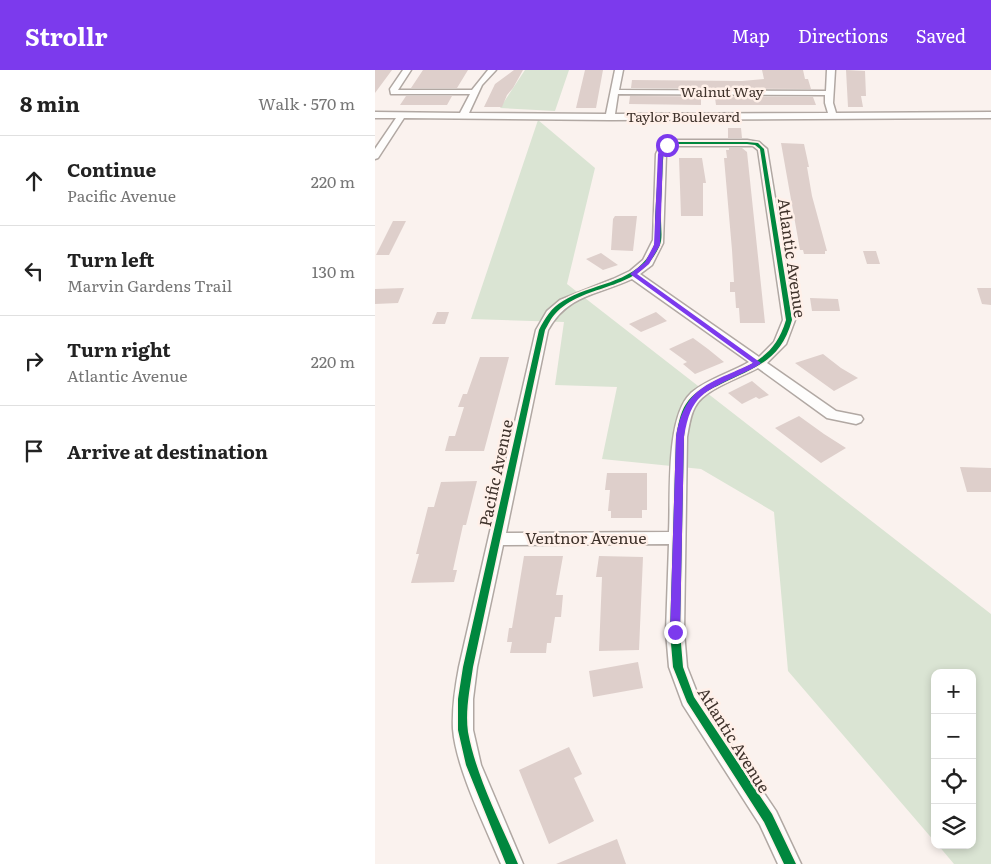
<!DOCTYPE html>
<html lang="en">
<head>
<meta charset="utf-8">
<style>
	:root { --surface:#fff; --page:#f6f6f6; --text:#222; --muted:#767676; --line:#e0e0e0; --accent:#7c3aed }
	body { margin:0; font-family:Literata,serif; background:var(--page); color:var(--text) }
	.controls { position:absolute; right:15px; bottom:15px; display:grid; overflow:hidden; border-radius:10px; box-shadow:0 2px 8px #0003 }
	.controls button { width:45px; height:45px; display:grid; place-items:center; padding:0; border:0; border-bottom:1px solid var(--line); background:var(--surface); color:var(--text); font:25px sans-serif }
	.stop { position:absolute; width:15px; height:15px; margin:-11px; border:4px solid #7c3aed; border-radius:50%; background:#fff }
	.stop.end { background:#7c3aed; border-color:#fff; box-shadow:0 1px 5px #0008 }
	.list { margin:0; padding:0; list-style:none }
	h2 { display:flex; justify-content:space-between; align-items:center; height:65px; margin:0; padding:0 20px; font-size:21px }
	h2 small { font-size:16px; font-weight:400; color:var(--muted) }
	.list li { display:grid; grid-template-columns:32px 1fr auto; gap:15px; align-items:center; box-sizing:border-box; height:90px; padding:0 20px; border-top:1px solid var(--line) }
	.list b { display:block; font-size:19px; white-space:nowrap }
	.list p { margin:0; font-size:16px; white-space:nowrap; color:var(--muted) }
	.list em { font-size:16px; font-style:normal; color:var(--muted) }
	.icon { flex:none; width:28px; height:28px; fill:none; stroke:currentColor; stroke-width:2; stroke-linecap:round; stroke-linejoin:round }
	.map { position:relative; flex:none; width:616px; height:794px; overflow:hidden }
	header { display:flex; align-items:center; gap:30px; box-sizing:border-box; height:70px; padding:0 25px; background:var(--accent); color:#fff }
	header strong { font-size:24px }
	nav { display:flex; gap:28px; margin-inline-start:auto; font-size:18px }
	main { display:flex }
	aside { flex:1; background:var(--surface) }
	.map>svg:first-child { display:block }
	.green { fill:#dae4d3 }
	.building { fill:#decfcb }
	.lines { fill:none; stroke-linecap:round; stroke-linejoin:round }
	.minor-casing { stroke:#b1a8a3; stroke-width:3 }
	.minor { fill:#fefdfc; fill-rule:evenodd }
	.cycleway-casing { stroke:#fff0e9; stroke-width:3 }
	.cycleway { fill:#00873e; fill-rule:evenodd }
	.route { fill:#7c3aed }
	.labels { text-anchor:middle; stroke-width:5; stroke-linejoin:round; paint-order:stroke }
	.far-street-label { font-size:14px; fill:#3f322b; stroke:#fff0e9 }
	.street-label { font-size:16px; fill:#3f322b; stroke:#fff0e9 }
</style>
</head>
<body>
<header>
<strong>Strollr</strong>
<nav><a>Map</a><a>Directions</a><a>Saved</a></nav>
</header>
<main>
<aside>
<h2>8 min<small>Walk · 570 m</small></h2>
<ul class="list">
<li><svg class="icon" aria-label="ahead" viewBox="0 0 24 24"><path d="M12 20V5M6 11l6-6 6 6"/></svg><div><b>Continue</b><p>Pacific Avenue</p></div><em>220 m</em></li>
<li><svg class="icon" aria-label="left" viewBox="0 0 24 24"><path d="M17 20v-9H6M10 6l-5 5 5 5"/></svg><div><b>Turn left</b><p>Marvin Gardens Trail</p></div><em>130 m</em></li>
<li><svg class="icon" aria-label="right" viewBox="0 0 24 24"><path d="M7 20v-9h11M14 6l5 5-5 5"/></svg><div><b>Turn right</b><p>Atlantic Avenue</p></div><em>220 m</em></li>
<li><svg class="icon" aria-label="arrive" viewBox="0 0 24 24"><path d="M6 21V4h12l-3 4 3 4H6"/></svg><div><b>Arrive at destination</b></div></li>
</ul>
</aside>
<div class="map">
<svg width="616" height="794" viewBox="0 0 616 794">
	<rect width="100%" height="100%" fill="#faf2ee"/>
	<path class="green" d="M150,0h44l-14,41 -55,-3z
		M163,50l57,48 -28,116 424,330v250h-37l-16,-19h34v-172h-37v169l-147,-171 -14,-159 -73,-43 -99,-10 15,-72 -62,-2 9,-63 -93,-3z"/>
	<path class="building" d="M0,0h17l-17,23z
		M48,0h45l-11,18h-46z
		M139,0h9l-10,18 -6,7 -5,12h-18l11,-23z
		M210,0h18l-7,38h-20z
		M387,0h41l2,9h3l3,10 -180,-1 1,-8 110,1 22,-2z
		M471,0l19,1 1,25h-5l2,11h-15z
		M31,26h46l-5,9h-47z
		M255,26l183,1 3,8h-100l-1,-7 -14,1v6l-72,-1z
		M353,58h13l1,10h-14z
		M406,73l23,1 5,23h-2l5,29 15,55h-2v3h-21l-1,-4h-3z
		M354,78h13l5,4 18,171h-25l-1,-15h-3l-1,-16h-5v-10h4l-2,-32 -8,-92h3l-1,-8h3z
		M304,88h23l4,25h-3v33h-22z
		M240,146h22l-4,35 -22,-1 2,-31z
		M18,151h13l-17,34h-13z
		M488,181h13l4,13h-13z
		M226,183l17,12 -15,5 -17,-11z
		M29,218l-6,15 -23,1v-15z
		M602,218h14v17l-9,-1z
		M435,228l28,1 2,12h-28z
		M62,242h12l-4,12h-13z
		M281,242l11,9 -26,11 -12,-8z
		M318,268l15,11 16,13 -29,12 -12,-10 4,-2 -18,-13z
		M448,284l18,14 17,10 -24,13 -39,-28z
		M105,287h29l-25,94h-39l4,-15h6l9,-29h-6l5,-13h4z
		M377,311l17,14 -10,4 -3,-2 -14,7 -14,-11z
		M424,346l25,18 22,14 -25,15 -46,-35z
		M585,397l31,1v24h-24z
		M232,403h40v37h-5v8h-31v-7h-3l2,-21h-5z
		M102,411l-11,44h-3l-10,45h4l-3,12 -43,1 8,-29h-3l12,-47h6l7,-25z
		M149,486h39l-7,39h7l-2,22h-6l-4,26h-4l-1,10h-36l2,-11h-5l2,-14h3z
		M224,486l44,1 -4,93 -40,1 3,-74h-6z
		M263,592l5,26 -50,9 -4,-26z
		M194,677l13,27 -8,4 20,43 -45,23 -30,-74z
		M242,769l9,25h-70z"/>
	<g class="lines">
		<defs>
			<path id="minor" d="M28,0h8l-13,20h74l16,-20h8l-14,15 -13,28 137,1 9,-44h8l-4,20 207,1 1,-21h8l-2,33 3,10 155,-1v6l-381,2 -206,-2 -26,40 -3,1v-10l21,-31h-21v-6l85,1 10,-19h-79l-1,-5zM243,24l207,1v8l3,10 -213,1z
				M302,70h70l12,2 8,7 28,171 -9,24 -19,19 69,48 25,5 2,3 -2,3 -5,2 -29,-6 -69,-50c-18,10 -54,21 -63,39 -5,9 -6,20 -8,30l-3,195 3,35 11,28 78,116 25,53h-23l-18,-39 -77,-120 -14,-38 -3,-35 3,-88 -166,1 -26,122 -4,32v31l8,35 42,99h-22c-16,-38 -45,-96 -48,-135 -1,-21 2,-41 6,-62l77,-337 11,-19 13,-11 53,-21 17,-8 13,-11 10,-20 3,-86 4,-9zM302,76h76l5,4 25,170 -9,22 -15,15 -119,-83 12,-9 11,-22 3,-89 1,-5zM257,209l117,83c-19,11 -42,17 -58,31 -26,24 -20,104 -22,139l-163,1 42,-203c20,-36 50,-35 84,-51z"/>
		</defs>
		<use href="#minor" class="minor-casing"/>
		<use href="#minor" class="minor"/>
		<defs>
			<path id="cycleway" d="M302,72h70l11,1 6,6 28,171c-11,41 -37,47 -71,64 -10,5 -22,10 -28,20 -7,9 -8,22 -9,33l-4,195 3,35 11,30 78,117 24,50h-12l-20,-42 -77,-120 -14,-35 -3,-35 6,-195c2,-11 4,-24 10,-33 6,-10 17,-16 27,-22 34,-17 61,-21 73,-62l-26,-171 -5,-4 -8,-1h-70l-12,4c-3,11 -2,23 -3,34 0,13 -2,26 -1,39 0,9 2,18 -2,26 -22,47 -73,34 -104,67 -4,4 -7,11 -10,16l-72,337c-3,21 -8,44 -5,65 8,44 32,90 50,132h-12l-40,-99 -8,-35v-31l5,-32 76,-337c6,-12 12,-22 24,-29 30,-19 77,-17 91,-56 4,-8 1,-18 1,-26 1,-22 3,-43 4,-65l2,-8z"/>
		</defs>
		<use href="#cycleway" class="cycleway-casing"/>
		<use href="#cycleway" class="cycleway"/>
	</g>
	<path class="route" d="M290,74l4,1 -6,9 -3,91 -11,19 -12,10 124,89c-6,5 -14,8 -20,11 -37,18 -50,20 -57,63l-4,195 -5,4 -5,-4 6,-195c9,-52 34,-53 77,-74l-123,-89 15,-12 9,-17 4,-91 3,-7z"/>
	<g class="labels">
		<g class="far-street-label">
			<text x="347" y="27">Walnut Way</text>
			<text x="308" y="52">Taylor Boulevard</text>
		</g>
		<g class="street-label">
			<text transform="translate(417 188) rotate(82)" y="6">Atlantic Avenue</text>
			<text transform="translate(121 403) rotate(-78)" y="6">Pacific Avenue</text>
			<text x="211" y="474">Ventnor Avenue</text>
			<text transform="translate(359 670) rotate(58)" y="6">Atlantic Avenue</text>
		</g>
	</g>
</svg>
<div class="controls">
<button>+</button>
<button>−</button>
<button><svg class="icon" aria-label="locate" viewBox="0 0 24 24"><circle cx="12" cy="12" r="6"/><path d="M12 2v4M12 18v4M2 12h4M18 12h4"/></svg></button>
<button><svg class="icon" aria-label="layers" viewBox="0 0 24 24"><path d="M12 4l9 5-9 5-9-5zM3 14l9 5 9-5"/></svg></button>
</div>
<div class="stop" style="left:292px;top:75px"></div>
<div class="stop end" style="left:300px;top:562px"></div>
</div>
</main>
</body>
</html>
